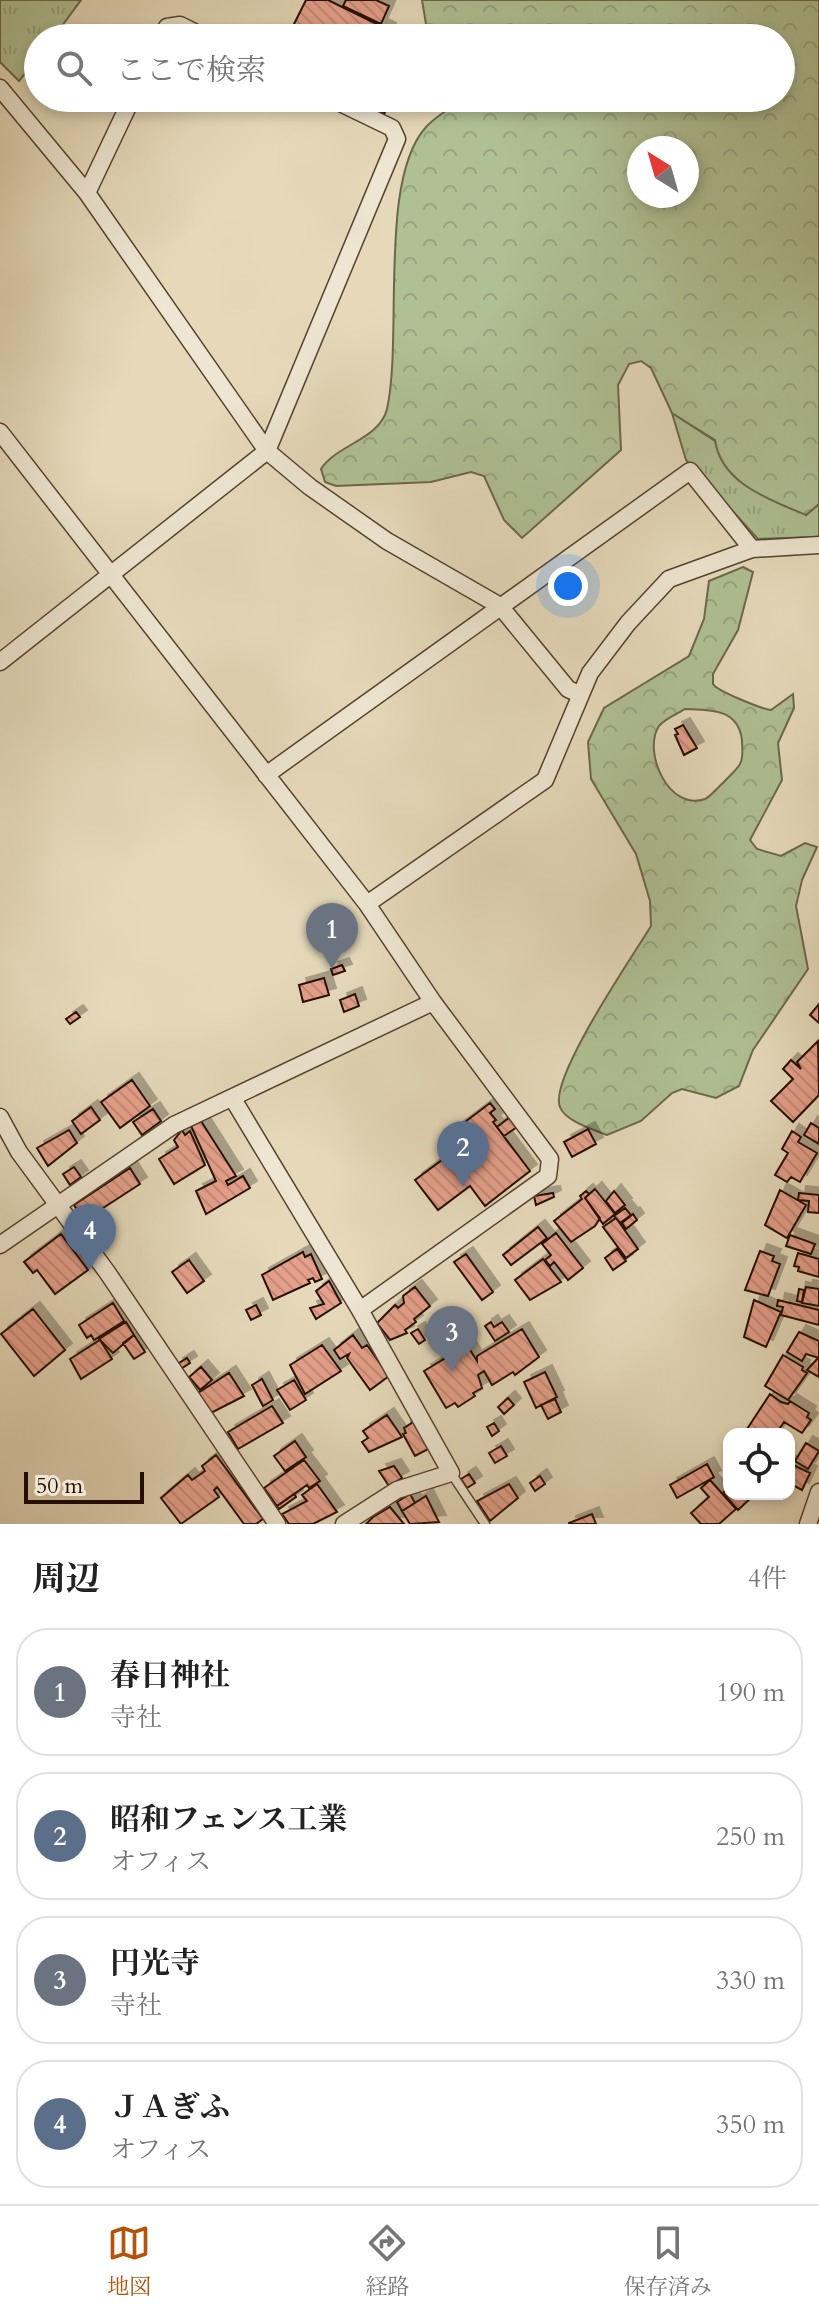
<!DOCTYPE html>
<html lang="ja">
<head>
<meta charset="utf-8">
<style>
	:root { --surface:#fff; --page:#f6f6f6; --text:#222; --muted:#767676; --line:#e0e0e0; --accent:#b45309 }
	body { margin:0; font-family:Cardo,"Noto Serif JP",serif; background:var(--page); color:var(--text) }
	.controls { position:absolute; right:24px; bottom:24px; display:grid; overflow:hidden; border-radius:16px; box-shadow:0 4px 12px #0003 }
	.controls button { width:72px; height:72px; display:grid; place-items:center; padding:0; border:0; border-bottom:2px solid var(--line); background:var(--surface); color:var(--text); font:40px sans-serif }
	.compass { position:absolute; left:627px; top:136px; width:72px; height:72px; border-radius:50%; background:var(--surface); box-shadow:0 4px 12px #0003; rotate:323deg }
	.scale { position:absolute; left:24px; bottom:20px; width:120px; box-sizing:border-box; padding-left:8px; border:4px solid #270f00; border-top:0; font-size:22px; line-height:28px; white-space:nowrap; color:#270f00; -webkit-text-stroke:6px #eee6d2; paint-order:stroke }
	.you { position:absolute; left:568px; top:586px; width:28px; height:28px; margin:-20px; border:6px solid #fff; border-radius:50%; background:#1a73e8; box-shadow:0 0 0 12px #1a73e833 }
	.badge { display:grid; place-items:center; width:52px; height:52px; border-radius:50%; background:var(--accent); color:#fff; font-size:26px; font-weight:700 }
	.pin { position:absolute; translate:-50% -66px; filter:drop-shadow(0 2px 4px #0008) }
	.pin::after { content:''; position:absolute; top:42px; width:28px; height:24px; background:inherit; clip-path:polygon(0 0,100% 0,50% 100%) }
	.list { margin:0; padding:0; list-style:none }
	h2 { display:flex; justify-content:space-between; align-items:center; height:104px; margin:0; padding:0 32px; font-size:34px }
	h2 small { font-size:26px; font-weight:400; color:var(--muted) }
	.list li { display:grid; grid-template-columns:52px 1fr auto; gap:24px; align-items:center; box-sizing:border-box; height:128px; margin:0 16px 16px; padding:0 16px; border:2px solid var(--line); border-radius:32px }
	.list b { display:block; font-size:30px; white-space:nowrap }
	.list p { margin:0; font-size:26px; white-space:nowrap; color:var(--muted) }
	.list em { font-size:26px; font-style:normal; color:var(--muted) }
	.icon { flex:none; width:44px; height:44px; fill:none; stroke:currentColor; stroke-width:2; stroke-linecap:round; stroke-linejoin:round }
	.map { position:relative; flex:none; width:819px; height:1524px; overflow:hidden }
	.search { position:absolute; background:var(--surface); box-shadow:0 4px 12px #0003; left:24px; right:24px; top:24px; height:88px; display:flex; align-items:center; gap:20px; box-sizing:border-box; padding:0 28px; border-radius:44px; color:var(--muted); font-size:30px }
	.sheet { height:680px; background:var(--surface) }
	nav { display:flex; justify-content:space-around; align-items:center; box-sizing:border-box; height:112px; border-top:2px solid var(--line); background:var(--surface); font-size:22px; color:var(--muted) }
	nav a { display:grid; justify-items:center; gap:4px }
	nav .on { color:var(--accent) }
	.map>svg:first-child { display:block }
	.grass { fill:url(#grass-tufts); stroke:#6b684a; stroke-width:2 }
	.forest { fill:url(#forest-crowns); stroke:#6b684a; stroke-width:2; fill-rule:evenodd }
	.building { fill:url(#building-back-hatch); stroke:#270f00; stroke-width:2; filter:url(#shadow) }
	.lines { fill:none; stroke-linecap:round; stroke-linejoin:round }
	.service-casing { stroke:#56422e; stroke-width:11 }
	.minor-casing { stroke:#56422e; stroke-width:19 }
	.service { stroke:#eee6d2; stroke-width:8 }
	.minor { stroke:#eee6d2; stroke-width:16 }
</style>
</head>
<body>
<div class="map">
<svg width="819" height="1524" viewBox="0 0 819 1524">
	<defs>
		<pattern id="grass-tufts" width="24" height="20" patternUnits="userSpaceOnUse" patternTransform="scale(2)"><rect width="24" height="20" fill="#afc094"/><path d="M3 7l-1-3M5 7V3M7 7l1-3M15 17l-1-3M17 17v-4M19 17l1-3" fill="none" stroke="#97a47e"/></pattern>
		<pattern id="forest-crowns" width="20" height="18" patternUnits="userSpaceOnUse" patternTransform="scale(2)"><rect width="20" height="18" fill="#afc094"/><path d="M2 6a3 3 0 1 1 6 0M12 15a3 3 0 1 1 6 0" fill="none" stroke="#97a47e"/></pattern>
		<pattern id="building-back-hatch" width="6" height="6" patternUnits="userSpaceOnUse" patternTransform="scale(2)"><rect width="6" height="6" fill="#e5a08b"/><path d="M-1 5l2 2M0 0l6 6M5-1l2 2" fill="none" stroke="#c48976"/></pattern>
		<filter id="shadow"><feDropShadow dx="7" dy="-7" stdDeviation="0" flood-color="#0004"/></filter>
	</defs>
	<rect width="100%" height="100%" fill="#e5d9ba"/>
	<filter id="stains"><feTurbulence type="fractalNoise" baseFrequency=".0025" numOctaves="4"/><feColorMatrix values="0 0 0 0 .2 0 0 0 0 .09 0 0 0 0 .02 0 0 0 .5 -.17"/></filter>
	<radialGradient id="worn" r=".72"><stop offset=".6" stop-color="#630" stop-opacity="0"/><stop offset="1" stop-color="#630" stop-opacity=".3"/></radialGradient>
	<path class="grass" d="M0,0h81l-28,38h-15v19l-19,24 -19,-19z
		M672,413l43,28 91,74 13,-11v33l-61,2 -72,-79z"/>
	<path class="forest" d="M422,0h397v504l-13,11c-35,-15 -85,-31 -91,-75l-43,-27 -21,-45 -10,-7 -12,3 -11,21 3,65 -99,88 -18,-18 -20,-44 -13,-4 -40,10 -95,4 -11,-4 -4,-13c15,-24 59,-30 66,-60 16,-72 -9,-229 39,-282 10,-11 26,-20 39,-29h316v-60h-344l-11,-14zM639,148h48v48h-48z
		M743,567l10,5 -15,58 -25,44v10c4,7 49,25 58,26l22,-16 1,14 -16,35 4,37 -32,60 7,9 24,7 24,-13 12,4 -15,33 -6,26 12,63 -55,81 -14,36 -23,12 -34,-9 -10,4 -31,28 -34,14c-13,-5 -42,-14 -47,-28 -12,-28 73,-151 91,-181l-1,-25 -14,-47 -45,-75 -3,-37 16,-34 85,-52 15,-37 5,-38zM685,709c25,1 53,-1 57,31 0,8 2,17 -2,24 -4,7 -12,13 -17,19 -6,5 -12,13 -18,16 -36,13 -63,-47 -46,-73 5,-7 18,-12 26,-17z"/>
	<path class="building" d="M306,0h22l61,30 -4,8h-73l-20,-10z
		M346,0h30l13,6 -8,18 -38,-18z
		M354,98h26l10,5 -6,11z
		M683,725l14,23 -13,7 -9,-20 3,-1 -3,-5z
		M342,965l3,6 -12,4 -2,-6z
		M324,978l5,17 -26,7 -4,-17z
		M355,994l4,12 -15,6 -4,-12z
		M819,1004v19l-9,-8z
		M76,1012l4,5 -10,7 -4,-5z
		M818,1041l1,54 -26,27 -22,-21 22,-22 -10,-10 8,-9 10,9 -4,-7z
		M132,1080l18,26 -30,22 -19,-26z
		M490,1103l5,6 -5,4 6,7 -3,2 37,49 -45,35 -15,-20 -32,24 -23,-30 35,-26 -10,-13z
		M91,1107l9,13 -19,14 -9,-13z
		M153,1109l8,12 -19,14 -9,-13z
		M510,1117l7,10 -13,9 -7,-9z
		M201,1121l35,55 -10,5 2,4 15,-9 7,12 -44,26 -10,-23 20,-10 -25,-55z
		M811,1123l8,5v16l-15,-9z
		M588,1129l8,15 -24,13 -8,-15z
		M69,1130l8,13 -29,23 -11,-18z
		M182,1130l3,5 5,-4 15,34 -31,19 -15,-25 19,-12 -4,-7z
		M792,1131l9,6 -3,5 19,11 -17,29 -9,-5 -4,5 -12,-7 13,-22 -6,-4z
		M74,1167l7,10 -11,8 -7,-11z
		M130,1168l10,16 -54,35 -5,-3 -7,-11z
		M595,1189l20,25 -12,10 -18,-26z
		M780,1190l26,15 -19,33 -22,-13z
		M586,1191l3,3 -4,4 15,20 -5,8 -24,16 -17,-21 28,-22 -2,-3z
		M614,1191l11,14 -10,8 -9,-12z
		M553,1193l1,4 -18,8 -2,-9z
		M799,1193l20,2v18l-11,-1 1,-11 -11,-1z
		M625,1208l6,7 -11,8 -6,-7z
		M633,1214l4,6 -11,9 -4,-6z
		M616,1218l22,31 -12,9 -23,-31z
		M538,1227l9,11 -36,27 -8,-10z
		M556,1233l27,35 -15,12 -14,-18 -4,4 -5,-6 6,-5 -9,-11z
		M61,1234l27,36 -33,24 -18,-24 -4,3 -9,-11z
		M790,1235l25,9 -4,10 -25,-8z
		M617,1249l9,12 -13,9 -8,-12z
		M760,1251l14,5 -2,5 8,3 -12,32 -23,-6z
		M303,1252l2,5 6,-3 11,25 -7,3 -2,-4 -5,2 2,3 -37,17 -11,-25z
		M798,1253l21,6v18l-21,-6 1,-4 -5,-1z
		M466,1254l27,38 -11,8 -28,-38z
		M543,1259l18,23 -31,18 -15,-20z
		M189,1260l15,21 -17,12 -15,-21z
		M329,1281l12,22 -25,16 -6,-11 14,-4 -8,-13z
		M415,1287l15,19 -16,13 2,3 -11,8 2,3 -17,7 -13,-17 18,-18 3,3 6,-5 -1,-7z
		M806,1287l13,2v17l-17,-3z
		M799,1289l5,1 -2,12 -5,-1z
		M754,1300l27,12 -15,35 -22,-10z
		M778,1300l41,10v15l-38,-10 2,-8 -6,-1z
		M113,1303l11,18 -30,19 -3,-5 -4,3 -8,-13z
		M256,1305l5,10 -10,5 -5,-10z
		M33,1309l32,41 -31,26 -33,-42z
		M440,1319l5,7 -10,8 -5,-8z
		M126,1322l8,13 -21,18 -14,-14z
		M491,1322l3,5 8,-5 7,10 -14,9 -10,-15z
		M418,1329l7,11 -6,4 -8,-11z
		M522,1329l17,28 -24,18 -2,-3 -21,13 -8,-14 -6,4 4,13 -9,5 2,3 -17,11 -3,-4 -9,5 -22,-37 28,-17 -2,-4 9,-6 3,4 5,-3 10,16v-5z
		M799,1332l20,9v17l-13,-4 -4,7 -15,-9z
		M134,1335l11,17 -11,7 -11,-16z
		M353,1335l9,13 5,-3 22,31 -19,14 -23,-32 2,-4 -9,5 -6,-9z
		M100,1340l12,19 -31,20 -11,-20z
		M322,1345l19,26 -36,23 -15,-29z
		M783,1355l20,12 -1,3 5,3 -19,27 -23,-14z
		M187,1358l3,5 -11,7 -3,-5z
		M818,1358l1,1v18l-12,-7z
		M201,1367l11,13 -12,10 -11,-13z
		M545,1372l12,25 -21,11 -12,-26z
		M229,1373l15,23 -33,17 -13,-20z
		M262,1379l11,21 -10,6 -11,-21z
		M294,1380l12,20 -16,10 -13,-20z
		M770,1394l11,8 7,2 2,-3 19,12 -2,4 4,3 -9,13 -18,-11 -8,12 -31,-2z
		M508,1398l6,7 -10,9 -6,-7z
		M555,1399l6,13 -13,7 -7,-14z
		M272,1406l11,17 -45,26 -10,-17z
		M387,1415l15,22 -33,15 -7,-10 6,-4 -5,-7z
		M415,1421l15,27 -15,8 -12,-22 3,-1 -2,-5z
		M494,1423l5,8 -7,5 -5,-9z
		M295,1441l11,16 -21,14 -11,-15z
		M806,1443l13,8 -11,18 -13,-8z
		M501,1446l6,10 -12,7 -6,-10z
		M216,1455l47,64 -7,5h-12l-27,-37 -3,3 5,7 -38,27 -20,-26 27,-23 4,5 13,-9 -3,-5z
		M304,1460l16,21 -11,7 -2,-3 -30,21 -13,-18z
		M789,1463l21,10 -8,17 -13,-7z
		M707,1464l7,13 -37,21 -7,-13z
		M394,1466l8,12 -13,8 -10,-15z
		M469,1474l6,9 -8,5 -6,-9z
		M540,1476l5,8 -10,7 -5,-8z
		M710,1480l26,29 -17,15h-18l-10,-11 18,-16 -8,-9z
		M317,1484l20,28 -24,12h-24l-7,-10 25,-13 -5,-6z
		M509,1484l9,14 -28,23 -13,-20z
		M729,1487v7h26l-17,16 -15,-17z
		M294,1494l2,3 -17,12 -2,-3z
		M410,1494l5,9 -13,8 -5,-9z
		M426,1496l13,26 -29,2 -8,-13z
		M390,1507l14,17h-38l7,-7z
		M592,1514l4,10h-27v-1z"/>
	<g class="lines">
		<defs>
			<path id="service" d="M451,1473l34,51"/>
			<path id="minor" d="M160,38l7,-11 13,-2 26,13
				M0,88l87,105 180,258 43,36 77,54 113,65 68,83 11,5
				M87,193l45,-95
				M0,432l367,472 66,98 117,157 -2,17 -188,134
				M0,662l267,-211 130,-312 -5,-11 -62,-30
				M266,775l424,-304 62,78
				M367,904l178,-124 45,-107 38,-50 41,-44 83,-30 67,-4
				M233,1099l127,211 91,163 -54,17 -53,34
				M0,1117l19,35 88,120 170,252
				M0,1245l174,-120 259,-123
				M808,1524l11,-32"/>
		</defs>
		<use href="#service" class="service-casing"/>
		<use href="#minor" class="minor-casing"/>
		<use href="#service" class="service"/>
		<use href="#minor" class="minor"/>
	</g>
	<rect width="100%" height="100%" filter="url(#stains)"/>
	<rect width="100%" height="100%" fill="url(#worn)"/>
</svg>
<div class="controls">
<button><svg class="icon" aria-label="locate" viewBox="0 0 24 24"><circle cx="12" cy="12" r="6"/><path d="M12 2v4M12 18v4M2 12h4M18 12h4"/></svg></button>
</div>
<svg class="compass" viewBox="-18 -18 36 36"><path d="M0-13l5 13h-10z" fill="#e53935"/><path d="M0 13l5-13h-10z" fill="#767676"/></svg>
<div class="scale">50 m</div>
<div class="you"></div>
<div class="pin badge" style="left:332px;top:969px;background:#6b7280">1</div>
<div class="pin badge" style="left:463px;top:1187px;background:#5c6f8a">2</div>
<div class="pin badge" style="left:452px;top:1372px;background:#6b7280">3</div>
<div class="pin badge" style="left:90px;top:1270px;background:#5c6f8a">4</div>
<div class="search"><svg class="icon" aria-label="search" viewBox="0 0 24 24"><circle cx="10" cy="10" r="6"/><path d="M15 15l6 6"/></svg>ここで検索</div>
</div>
<section class="sheet">
<h2>周辺<small>4件</small></h2>
<ul class="list">
<li><span class="badge" style="background:#6b7280">1</span><div><b>春日神社</b><p>寺社</p></div><em>190 m</em></li>
<li><span class="badge" style="background:#5c6f8a">2</span><div><b>昭和フェンス工業</b><p>オフィス</p></div><em>250 m</em></li>
<li><span class="badge" style="background:#6b7280">3</span><div><b>円光寺</b><p>寺社</p></div><em>330 m</em></li>
<li><span class="badge" style="background:#5c6f8a">4</span><div><b>ＪＡぎふ</b><p>オフィス</p></div><em>350 m</em></li>
</ul>
</section>
<nav>
<a class="on"><svg class="icon" aria-label="map" viewBox="0 0 24 24"><path d="M3 6l6-2 6 2 6-2v14l-6 2-6-2-6 2zM9 4v14M15 6v14"/></svg>地図</a>
<a><svg class="icon" aria-label="directions" viewBox="0 0 24 24"><path d="M12 3l9 9-9 9-9-9zM9 14v-3h6M13 9l2 2-2 2"/></svg>経路</a>
<a><svg class="icon" aria-label="saved" viewBox="0 0 24 24"><path d="M7 4h10v16l-5-4-5 4z"/></svg>保存済み</a>
</nav>
</body>
</html>
